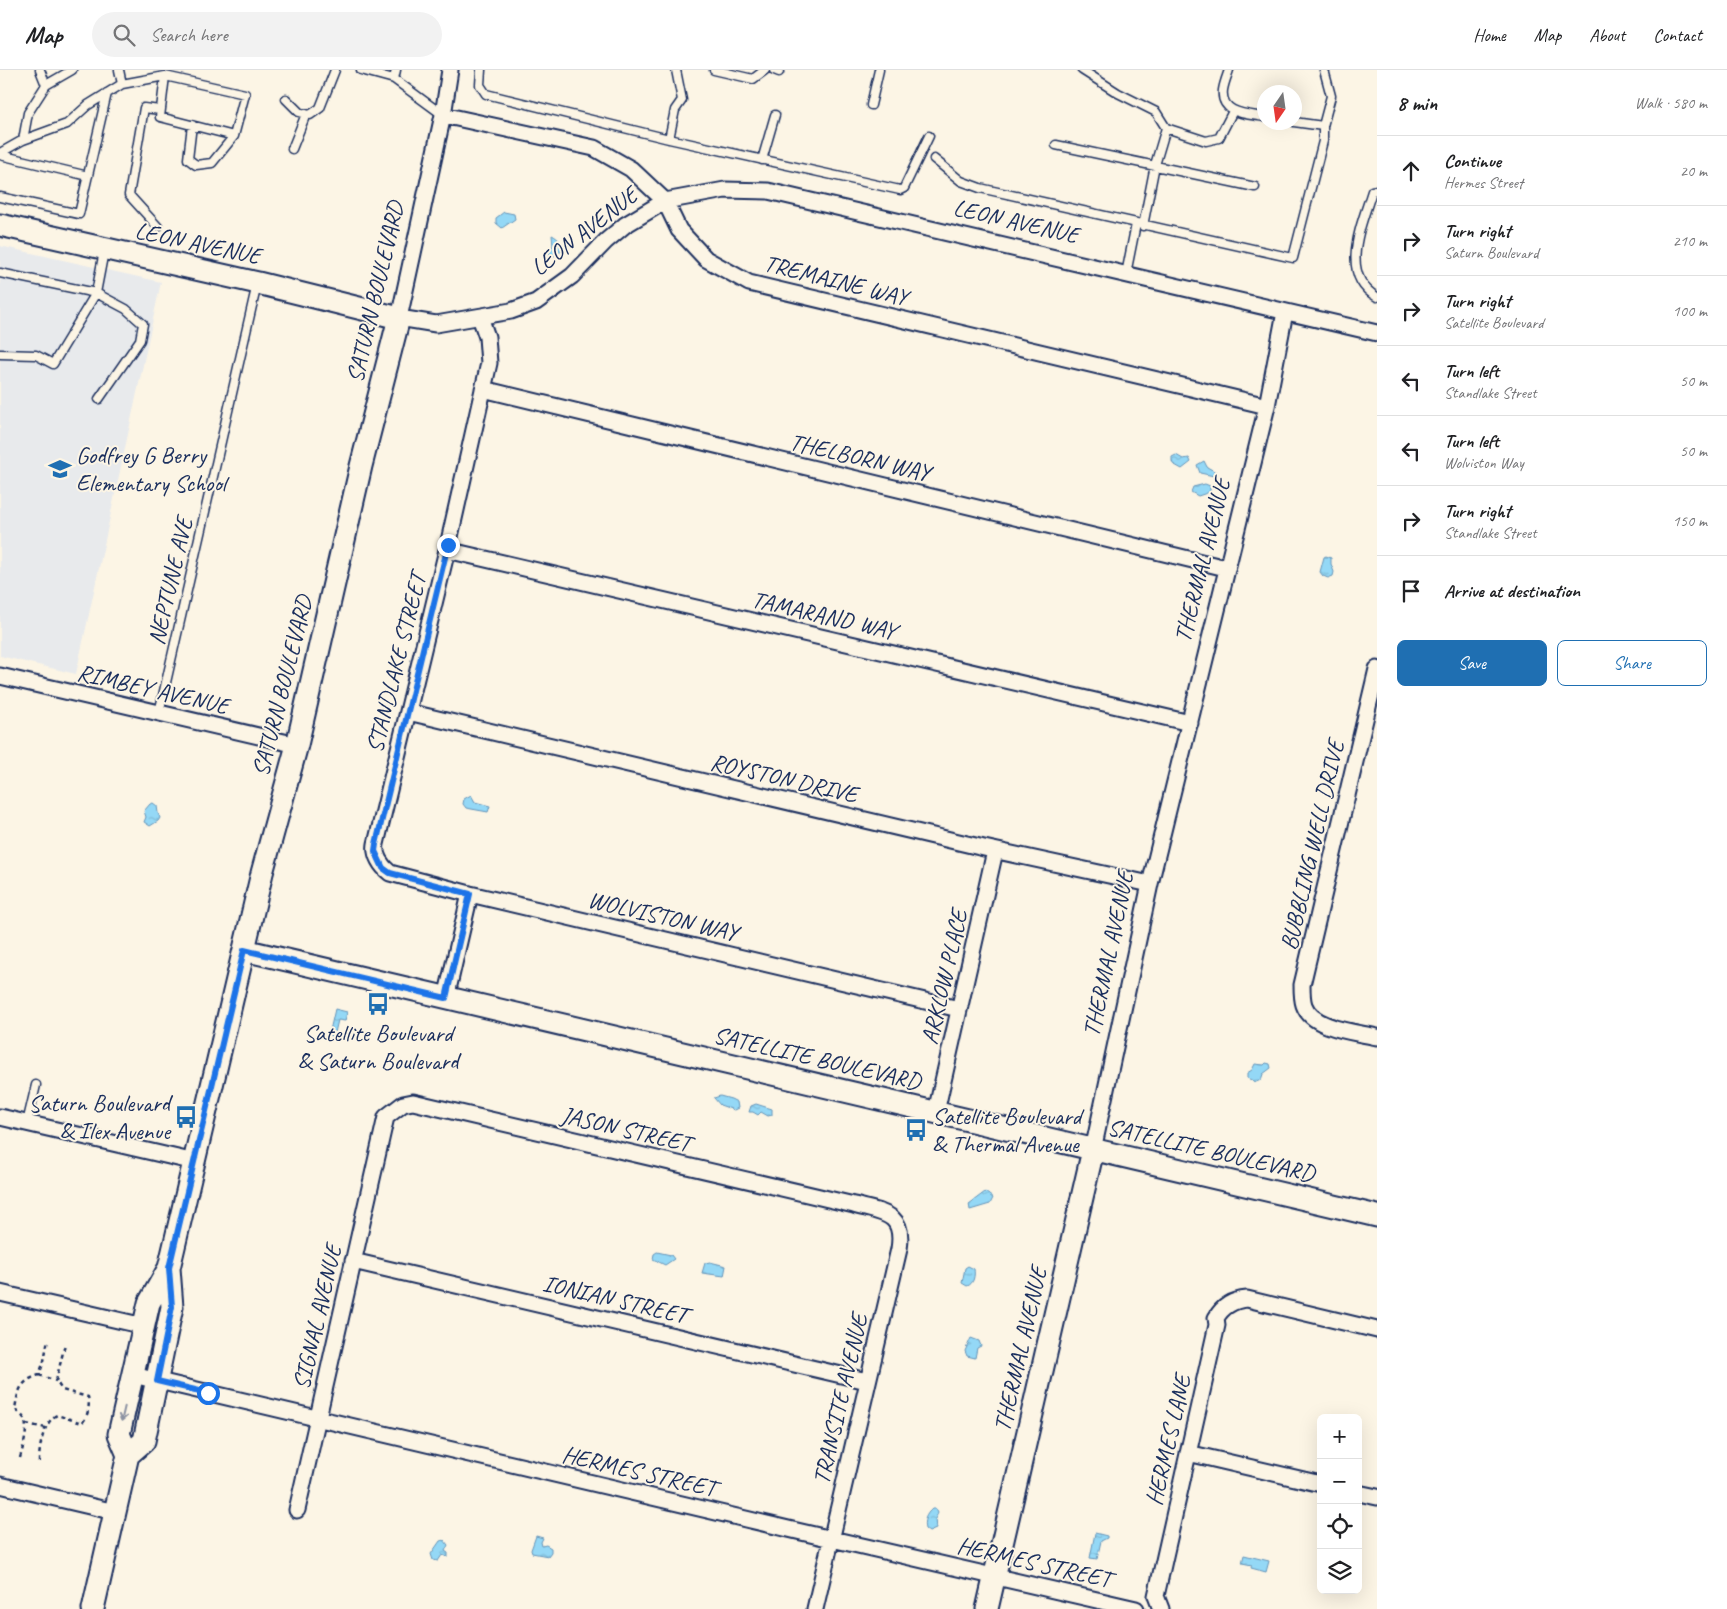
<!DOCTYPE html>
<html lang="en">
<head>
<meta charset="utf-8">
<style>
	:root { --surface:#fff; --page:#f2f2f2; --text:#202124; --muted:#757577; --line:#e0e0e0; --accent:#1f6fb2 }
	body { margin:0; font-family:Caveat,sans-serif; background:var(--page); color:var(--text) }
	.controls { position:absolute; right:15px; bottom:15px; display:grid; overflow:hidden; border-radius:8px; box-shadow:0 5px 20px #0002 }
	.controls button { width:45px; height:45px; display:grid; place-items:center; padding:0; border:0; border-bottom:1px solid var(--line); background:var(--surface); color:var(--text); font:25px sans-serif }
	.compass { position:absolute; left:1257px; top:15px; width:45px; height:45px; border-radius:50%; background:var(--surface); box-shadow:0 5px 20px #0002; rotate:193deg }
	.stop { position:absolute; width:15px; height:15px; margin:-11px; border:4px solid #1a73e8; border-radius:50%; background:#fff }
	.stop.end { background:#1a73e8; border-color:#fff; box-shadow:0 1px 5px #0008 }
	.list { margin:0; padding:0; list-style:none }
	h2 { display:flex; justify-content:space-between; align-items:center; height:65px; margin:0; padding:0 20px; font-size:21px }
	h2 small { font-size:16px; font-weight:400; color:var(--muted) }
	.list li { display:grid; grid-template-columns:32px 1fr auto; gap:15px; align-items:center; box-sizing:border-box; height:70px; padding:0 20px; border-top:1px solid var(--line) }
	.list b { display:block; font-size:19px; white-space:nowrap }
	.list p { margin:0; font-size:16px; white-space:nowrap; color:var(--muted) }
	.list em { font-size:16px; font-style:normal; color:var(--muted) }
	.actions { display:flex; gap:10px; padding:15px 20px }
	.actions a { flex:1; padding:11px 0; border:1px solid var(--accent); border-radius:8px; text-align:center; font-size:18px; color:var(--accent) }
	.actions .main { background:var(--accent); color:#fff }
	.icon { flex:none; width:28px; height:28px; fill:none; stroke:currentColor; stroke-width:2; stroke-linecap:round; stroke-linejoin:round }
	.map { position:relative; flex:none; width:1377px; height:1539px; overflow:hidden }
	header { display:flex; align-items:center; gap:30px; box-sizing:border-box; height:70px; padding:0 25px; background:var(--surface); border-bottom:1px solid var(--line) }
	header strong { font-size:24px }
	nav { display:flex; gap:28px; margin-inline-start:auto; font-size:18px }
	.search { width:350px; height:45px; background:var(--page); display:flex; align-items:center; gap:12px; box-sizing:border-box; padding:0 18px; border-radius:28px; color:var(--muted); font-size:19px }
	main { display:flex }
	aside { flex:1; background:var(--surface) }
	.map>svg:first-child { display:block }
	.built { fill:#e8eaec }
	.water { fill:url(#water-ripples); stroke:#6494b9 }
	.lines { fill:none; stroke-linecap:round; stroke-linejoin:round }
	.lane-casing { stroke:#1b2f5e; stroke-width:11 }
	.street-casing { stroke:#1b2f5e; stroke-width:19 }
	.secondary-casing { stroke:#1b2f5e; stroke-width:25 }
	.path { stroke:#1b2f5e; stroke-width:2.5; stroke-dasharray:4 4; stroke-linecap:butt }
	.lane { stroke:#fcf5e5; stroke-width:8 }
	.street { stroke:#fcf5e5; stroke-width:15 }
	.secondary { stroke:#fcf5e5; stroke-width:21 }
	.oneway { stroke:#8c92a2 }
	.route { stroke:#1a73e8; stroke-width:6 }
	.labels { text-anchor:middle; stroke-width:4; stroke-linejoin:round; paint-order:stroke }
	.street-label { font-size:24px; fill:#1b2f5e; stroke:#fcf5e5 }
	.poi-label { font-size:24px; fill:#1b2f5e; stroke:#fcf5e5; text-anchor:start }
</style>
</head>
<body>
<header>
<strong>Map</strong>
<div class="search"><svg class="icon" aria-label="search" viewBox="0 0 24 24"><circle cx="10" cy="10" r="6"/><path d="M15 15l6 6"/></svg>Search here</div>
<nav><a>Home</a><a>Map</a><a>About</a><a>Contact</a></nav>
</header>
<main>
<div class="map">
<svg width="1377" height="1539" viewBox="0 0 1377 1539">
	<defs>
		<pattern id="water-ripples" width="26" height="14" patternUnits="userSpaceOnUse" patternTransform="scale(1.25)"><rect width="26" height="14" fill="#94d8f6"/><path d="M2 4q2-2 4 0t4 0M15 11q2-2 4 0t4 0" fill="none" stroke="#7fbad5"/></pattern>
	</defs>
	<rect width="100%" height="100%" fill="#fcf5e5"/>
	<filter id="ink" filterUnits="userSpaceOnUse"><feTurbulence type="fractalNoise" baseFrequency=".02" numOctaves="2"/><feDisplacementMap in="SourceGraphic" scale="10" xChannelSelector="R" yChannelSelector="G"/><feConvolveMatrix kernelMatrix="1 2 1 2 8 2 1 2 1" color-interpolation-filters="sRGB"/></filter>
	<g filter="url(#ink)">
		<path class="built" d="M0,176l161,36 -85,392 -76,-18z"/>
		<path class="water" d="M504,142l10,2 1,5 -13,9 -6,-5v-5z
			M552,165c6,3 12,9 10,16l-8,5 -5,-2v-5l4,-3z
			M1176,385l7,4 6,-1 2,4 -9,7 -9,-5 -1,-3v-4z
			M1204,391l3,6 9,5 -2,4 -14,-3 -3,-8z
			M1205,414l5,2v6l-12,4 -7,-4 2,-5z
			M1326,486l5,2v6l3,8 -1,4 -5,2 -5,-2 -3,-4 4,-15z
			M471,725l4,7 15,4 -2,6 -22,-4 -3,-4 1,-5z
			M153,733l4,3 1,7 2,5 -2,3 -8,5 -6,-4 2,-5 -2,-6 6,-7z
			M335,939l12,3 -2,9 -7,-1 -4,17 -5,-2z
			M1266,993l4,1 1,4 -8,6 -2,6 -5,2 -9,-4v-5l5,-3 3,-6 9,1z
			M720,1026l11,3 6,3 1,6 -4,2 -14,-5 -6,-7z
			M756,1034l16,5v6l-4,1 -7,-4 -3,3 -5,-3h-4l2,-6z
			M985,1122l8,6 -3,6 -20,6 -1,-6z
			M657,1182l14,3 3,4 -9,6 -12,-6 1,-5z
			M710,1192l16,4 -2,10 -22,-3 3,-10z
			M968,1196l6,3c1,6 0,15 -7,17l-5,-3 3,-15z
			M971,1268l8,3 2,5 -4,2 -2,10 -8,-2 -2,-5z
			M932,1439h4l2,4 -3,6 1,10 -7,3 -4,-3c-2,-8 1,-15 7,-20z
			M1095,1463l12,3v2l-6,3 -4,18 -7,-1z
			M536,1466l7,2 -2,4 1,4 4,-1 5,3v4l-3,4 -16,-3 -1,-3z
			M444,1470l4,5 -3,6 3,2v4l-6,-2 -4,6 -5,-1 -2,-6 9,-13z
			M1244,1485l25,6 -3,11 -15,-4 1,-3 -10,-2z"/>
		<g class="lines">
			<defs>
				<path id="lane" d="M40,0l6,15
					M119,0l3,14
					M361,0l33,9
					M396,0l-2,9 49,36
					M481,0l-1,15 6,9 183,45 231,51 4,-2 25,-52
					M714,0l39,9 12,-9
					M774,0l5,2v-2
					M1082,0l36,23 38,19 10,16
					M1229,0c-2,6 -5,13 -6,20 -3,24 24,24 41,27
					M286,29l13,13 11,3 10,-7 15,-38
					M871,35l8,-35
					M1294,52l29,4
					M192,55l-4,34 8,6 16,-2 22,-27
					M669,69l6,-29 7,-10 -6,-30
					M23,70l5,-27 18,-28 26,-15
					M1056,75l199,42
					M292,79l14,-35
					M0,83l23,-13 44,-16 21,-19 34,-21 43,-8 80,18 -11,42 -74,-19 5,-41
					M0,85l88,21
					M934,89l27,22 19,7 313,70 30,-117v-15l8,-30 -7,-26
					M762,90l13,-45
					M1377,120l-5,1c-10,33 -34,84 5,106
					M0,127l79,17 28,-121
					M1143,156l12,-61 11,-37 40,13 13,-3 14,-27
					M158,157l-29,-32 15,-87 16,2
					M0,203l96,20 8,-42
					M1126,204l10,-50
					M0,284l36,1 17,9 43,-71 30,16 17,15 -3,16 -41,59
					M159,643l98,-429
					M27,1053l9,-38"/>
				<path id="street" d="M450,0l-7,45 -44,203 37,6 75,-13 25,-9 36,-26 34,-35 19,-16 40,-24 60,-11 43,1 609,142
					M443,45l151,33 37,21 34,32 14,29 27,29 43,24 518,123
					M480,247l7,20 2,26 -42,187 -71,294c-2,11 5,22 14,29l80,21 489,115
					M483,319l743,179
					M447,480l743,173
					M1377,599l-75,316c0,6 0,14 2,20 8,24 52,27 73,32
					M0,606l297,69
					M408,642l576,136 166,36
					M446,928l24,-104
					M936,1042l59,-261
					M0,1047l195,45
					M1093,1080l57,-266 117,-478 18,-94
					M353,1191l514,120
					M0,1223l144,33
					M133,1305l664,156 339,78
					M1188,1383l133,31
					M0,1415l115,27
					M1358,1423l19,4
					M297,1440l89,-393 17,-13 10,-2 441,103c28,8 51,7 45,44l-84,360
					M1161,1539l-5,-13 61,-271 -1,-7c7,-12 17,-18 31,-19l130,31"/>
				<path id="secondary" d="M0,155l258,58 141,35 -38,148 -64,279 -35,128 -93,395 -20,35 -30,131 9,21 -35,154
					M244,880l1133,266
					M128,1385l16,-14 28,-134 -3,-39
					M987,1539l106,-459"/>
			</defs>
			<use href="#lane" class="lane-casing"/>
			<use href="#street" class="street-casing"/>
			<use href="#secondary" class="secondary-casing"/>
			<path class="path" d="M39,1305l17,6
				M26,1354l20,4
				M20,1388c3,-11 8,-26 5,-37 -1,-5 -7,-9 -10,-12 3,-18 5,-28 24,-34l5,-14 4,-22
				M39,1392c0,-14 4,-40 18,-47l25,8c6,-6 8,-18 6,-26l-26,-7 -6,-9 9,-37"/>
			<use href="#lane" class="lane"/>
			<use href="#street" class="street"/>
			<use href="#secondary" class="secondary"/>
		</g>
		<defs><path id="oneway-shaft" d="M-6 0H5M1.5-3L5.5 0L1.5 3" fill="none" stroke-width="1.6" stroke-linecap="round" stroke-linejoin="round" transform="scale(1.25)"/></defs>
		<use class="oneway" href="#oneway-shaft" transform="translate(123 1344) rotate(103)"/>
	</g>
	<g class="lines" filter="url(#ink)">
		<path class="route" d="M208,1323l-51,-12 15,-74 -3,-39 75,-318 202,48 24,-104 -80,-21 -7,-5 -8,-17 1,-7 72,-299"/>
	</g>
	<defs>
		<symbol id="school-bare" viewBox="-9 -9 18 18"><path d="M0-5L7-2L0 1L-7-2ZM-4 1L0 2.5L4 1V4Q0 6-4 4Z" fill="#1f6fb2" stroke="#fcf5e5" stroke-width="2.5" paint-order="stroke"/></symbol>
		<symbol id="bus-bare" viewBox="-9 -9 18 18"><path d="M-5-6H5V4H4V6H2V4H-2V6H-4V4H-5ZM-3.5-4V0h7V-4ZM-3.5 1.2v1.5H-2V1.2ZM2 1.2v1.5H3.5V1.2Z" fill="#1f6fb2" stroke="#fcf5e5" stroke-width="2.5" paint-order="stroke"/></symbol>
	</defs>
	<g fill-rule="evenodd">
		<use href="#school-bare" x="44" y="383" width="32" height="32"/>
		<use href="#bus-bare" x="362" y="918" width="32" height="32"/>
		<use href="#bus-bare" x="170" y="1031" width="32" height="32"/>
		<use href="#bus-bare" x="900" y="1044" width="32" height="32"/>
	</g>
	<g class="labels">
		<g class="street-label">
			<text transform="translate(1016 151) rotate(13)" y="8">LEON AVENUE</text>
			<text transform="translate(584 161) rotate(-38)" y="8">LEON AVENUE</text>
			<text transform="translate(198 173) rotate(12)" y="8">LEON AVENUE</text>
			<text transform="translate(836 210) rotate(14)" y="8">TREMAINE WAY</text>
			<text transform="translate(375 222) rotate(-77)" y="8">SATURN BOULEVARD</text>
			<text transform="translate(860 387) rotate(13)" y="8">THELBORN WAY</text>
			<text transform="translate(1202 490) rotate(-76)" y="8">THERMAL AVENUE</text>
			<text transform="translate(170 511) rotate(-77)" y="8">NEPTUNE AVE</text>
			<text transform="translate(824 545) rotate(13)" y="8">TAMARAND WAY</text>
			<text transform="translate(396 593) rotate(-76)" y="8">STANDLAKE STREET</text>
			<text transform="translate(282 616) rotate(-76)" y="8">SATURN BOULEVARD</text>
			<text transform="translate(153 619) rotate(13)" y="8">RIMBEY AVENUE</text>
			<text transform="translate(784 708) rotate(13)" y="8">ROYSTON DRIVE</text>
			<text transform="translate(1312 775) rotate(-77)" y="8">BUBBLING WELL DRIVE</text>
			<text transform="translate(663 846) rotate(13)" y="8">WOLVISTON WAY</text>
			<text transform="translate(1108 884) rotate(-78)" y="8">THERMAL AVENUE</text>
			<text transform="translate(944 907) rotate(-77)" y="8">ARKLOW PLACE</text>
			<text transform="translate(817 988) rotate(13)" y="8">SATELLITE BOULEVARD</text>
			<text transform="translate(626 1059) rotate(13)" y="8">JASON STREET</text>
			<text transform="translate(1211 1080) rotate(13)" y="8">SATELLITE BOULEVARD</text>
			<text transform="translate(615 1229) rotate(13)" y="8">IONIAN STREET</text>
			<text transform="translate(317 1247) rotate(-77)" y="8">SIGNAL AVENUE</text>
			<text transform="translate(1020 1279) rotate(-77)" y="8">THERMAL AVENUE</text>
			<text transform="translate(840 1329) rotate(-77)" y="8">TRANSITE AVENUE</text>
			<text transform="translate(1168 1370) rotate(-77)" y="8">HERMES LANE</text>
			<text transform="translate(639 1401) rotate(13)" y="8">HERMES STREET</text>
			<text transform="translate(1034 1492) rotate(13)" y="8">HERMES STREET</text>
		</g>
		<g class="poi-label">
			<text x="76" y="393">Godfrey G Berry<tspan x="76" dy="28">Elementary School</tspan></text>
			<text x="378" y="971" text-anchor="middle">Satellite Boulevard<tspan x="378" dy="28">&amp; Saturn Boulevard</tspan></text>
			<text x="170" y="1041" text-anchor="end">Saturn Boulevard<tspan x="170" dy="28">&amp; Ilex Avenue</tspan></text>
			<text x="932" y="1054">Satellite Boulevard<tspan x="932" dy="28">&amp; Thermal Avenue</tspan></text>
		</g>
	</g>
</svg>
<div class="controls">
<button>+</button>
<button>−</button>
<button><svg class="icon" aria-label="locate" viewBox="0 0 24 24"><circle cx="12" cy="12" r="6"/><path d="M12 2v4M12 18v4M2 12h4M18 12h4"/></svg></button>
<button><svg class="icon" aria-label="layers" viewBox="0 0 24 24"><path d="M12 4l9 5-9 5-9-5zM3 14l9 5 9-5"/></svg></button>
</div>
<svg class="compass" viewBox="-18 -18 36 36"><path d="M0-13l5 13h-10z" fill="#e53935"/><path d="M0 13l5-13h-10z" fill="#757577"/></svg>
<div class="stop" style="left:208px;top:1323px"></div>
<div class="stop end" style="left:448px;top:475px"></div>
</div>
<aside>
<h2>8 min<small>Walk · 580 m</small></h2>
<ul class="list">
<li><svg class="icon" aria-label="ahead" viewBox="0 0 24 24"><path d="M12 20V5M6 11l6-6 6 6"/></svg><div><b>Continue</b><p>Hermes Street</p></div><em>20 m</em></li>
<li><svg class="icon" aria-label="right" viewBox="0 0 24 24"><path d="M7 20v-9h11M14 6l5 5-5 5"/></svg><div><b>Turn right</b><p>Saturn Boulevard</p></div><em>210 m</em></li>
<li><svg class="icon" aria-label="right" viewBox="0 0 24 24"><path d="M7 20v-9h11M14 6l5 5-5 5"/></svg><div><b>Turn right</b><p>Satellite Boulevard</p></div><em>100 m</em></li>
<li><svg class="icon" aria-label="left" viewBox="0 0 24 24"><path d="M17 20v-9H6M10 6l-5 5 5 5"/></svg><div><b>Turn left</b><p>Standlake Street</p></div><em>50 m</em></li>
<li><svg class="icon" aria-label="left" viewBox="0 0 24 24"><path d="M17 20v-9H6M10 6l-5 5 5 5"/></svg><div><b>Turn left</b><p>Wolviston Way</p></div><em>50 m</em></li>
<li><svg class="icon" aria-label="right" viewBox="0 0 24 24"><path d="M7 20v-9h11M14 6l5 5-5 5"/></svg><div><b>Turn right</b><p>Standlake Street</p></div><em>150 m</em></li>
<li><svg class="icon" aria-label="arrive" viewBox="0 0 24 24"><path d="M6 21V4h12l-3 4 3 4H6"/></svg><div><b>Arrive at destination</b></div></li>
</ul>
<div class="actions"><a class="main">Save</a><a>Share</a></div>
</aside>
</main>
</body>
</html>
